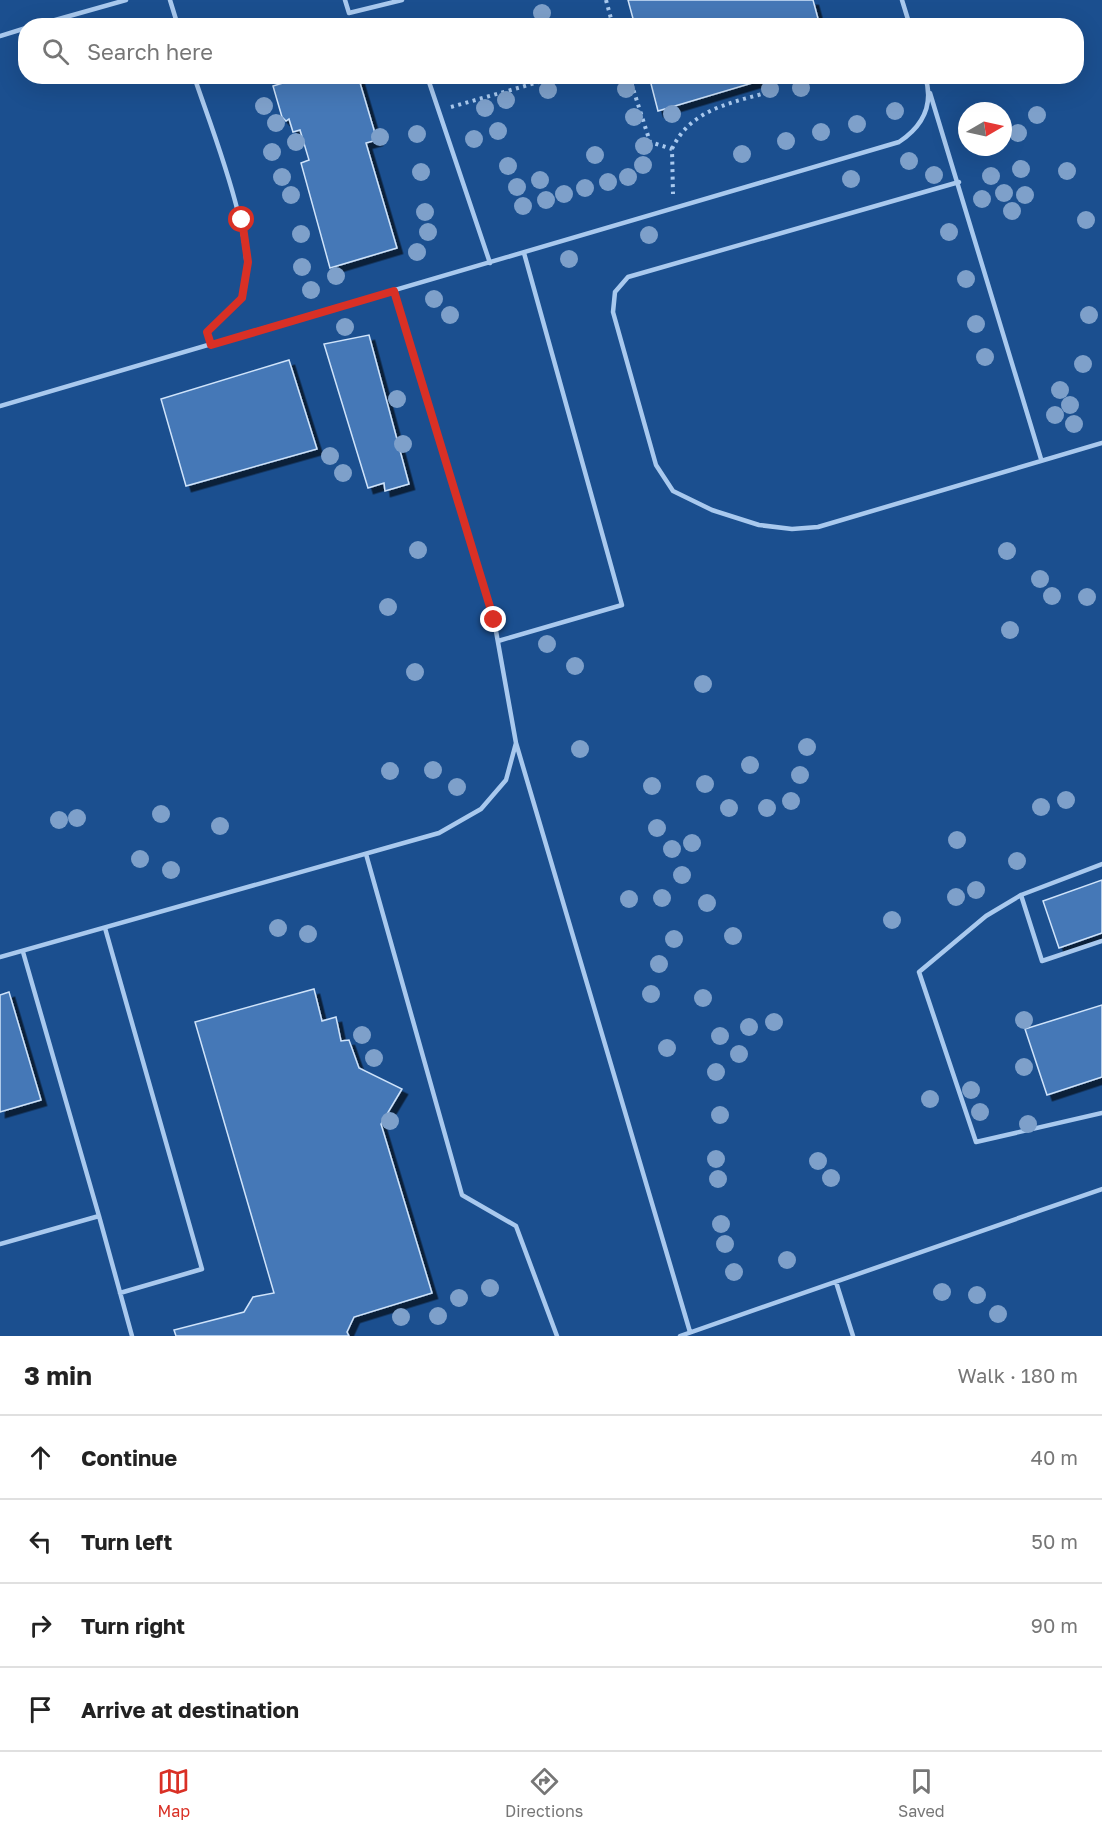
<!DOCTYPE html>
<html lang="en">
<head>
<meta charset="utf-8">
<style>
	:root { --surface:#fff; --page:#f2f2f2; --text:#222; --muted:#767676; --line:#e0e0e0; --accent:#d93025 }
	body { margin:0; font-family:"Golos Text",sans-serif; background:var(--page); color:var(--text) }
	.compass { position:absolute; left:958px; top:102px; width:54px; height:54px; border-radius:50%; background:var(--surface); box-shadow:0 6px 24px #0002; rotate:81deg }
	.stop { position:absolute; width:18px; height:18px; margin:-14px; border:4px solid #d93025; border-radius:50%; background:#fff }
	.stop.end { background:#d93025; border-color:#fff; box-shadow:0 2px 6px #0008 }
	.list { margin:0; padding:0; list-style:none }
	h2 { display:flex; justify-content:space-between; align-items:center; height:78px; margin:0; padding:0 24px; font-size:26px }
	h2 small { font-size:20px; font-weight:400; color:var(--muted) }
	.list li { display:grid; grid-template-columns:39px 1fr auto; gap:18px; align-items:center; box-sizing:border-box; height:84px; padding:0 24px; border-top:2px solid var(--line) }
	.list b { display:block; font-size:22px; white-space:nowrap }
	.list em { font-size:20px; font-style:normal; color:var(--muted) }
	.icon { flex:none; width:33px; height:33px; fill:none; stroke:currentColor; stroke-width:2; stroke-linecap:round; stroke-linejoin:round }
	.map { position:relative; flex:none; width:1102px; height:1336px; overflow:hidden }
	.search { position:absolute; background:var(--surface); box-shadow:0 6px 24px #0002; left:18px; right:18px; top:18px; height:66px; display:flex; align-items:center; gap:15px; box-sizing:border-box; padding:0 21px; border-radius:24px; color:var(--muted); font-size:22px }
	.sheet { height:414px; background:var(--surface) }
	nav { display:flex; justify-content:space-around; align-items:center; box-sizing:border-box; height:84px; border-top:2px solid var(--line); background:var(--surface); font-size:16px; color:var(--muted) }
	nav a { display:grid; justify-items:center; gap:3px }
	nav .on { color:var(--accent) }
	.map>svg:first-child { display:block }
	.building { fill:#4478b7; stroke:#cfe3fa; stroke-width:1.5; filter:url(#shadow) }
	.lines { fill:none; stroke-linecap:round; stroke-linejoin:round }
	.path { stroke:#a9c9ee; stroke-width:4; stroke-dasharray:3 4.5; stroke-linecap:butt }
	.lane { stroke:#a9c9ee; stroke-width:4.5 }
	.tree { fill:#7ea0ca }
	.route { stroke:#d93025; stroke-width:8 }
</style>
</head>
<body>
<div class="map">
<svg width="1102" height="1336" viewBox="0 0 1102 1336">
	<defs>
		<filter id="shadow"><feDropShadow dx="5.5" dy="5.5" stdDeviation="0" flood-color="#0009"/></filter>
	</defs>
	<rect width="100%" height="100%" fill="#1b4f8f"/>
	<path class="building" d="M628,0h185l7,26h-185z
		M306,76h52l19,64 -11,3 31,105 -67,20 -29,-105 8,-3 -9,-30 -7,2 -4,-13 -3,2 -4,-4 -9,-31z
		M649,76h127l-118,35z
		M369,335l40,149 -24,7 -1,-8 -16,5 -44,-144z
		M289,360l28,89 -131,37 -25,-87z
		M1102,880v53l-43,15 -16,-47z
		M314,989l8,32 14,-4 5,24 8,-1 10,28 43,21 -21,35 51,169 -78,24 -7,15 2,4h-173l-2,-6 70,-18 9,-15 21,-4 -79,-271z
		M9,992l32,108 -41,12v-117z
		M1102,1005v72l-55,18 -22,-66z"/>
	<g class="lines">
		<path class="path" d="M606,0l7,26
			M629,76l21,66 22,7 1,45
			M451,107l109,-31
			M672,149c17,-37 53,-45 90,-55"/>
		<path class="lane" d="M170,0l8,26
			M345,0l4,13 53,-13
			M902,0l8,26
			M34,26l92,-26
			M0,36l26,-8
			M194,76c14,44 72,185 46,223 -8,12 -22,22 -33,33l4,13
			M427,76l63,187
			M930,93l111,366
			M959,182l-331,95 -13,15 -2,20 43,153 17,26 39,19 47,15 33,4 26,-2 284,-84
			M0,406l899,-264c24,-16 35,-38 26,-66
			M498,641l124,-36 -98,-352
			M516,743l174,589
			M366,854l96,341 54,31 41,110
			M1102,864l-81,31 -35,21 -67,56 57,170 126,-29
			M1021,895l21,66 60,-20
			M105,928l97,341 -82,24
			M23,952l76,264
			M0,957l439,-124 42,-24 25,-29 10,-37 -22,-123 -100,-329
			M0,1244l99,-28 33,120
			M836,1282l17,54
			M680,1336l422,-147"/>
	</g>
	<g class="tree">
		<circle cx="542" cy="13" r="9"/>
		<circle cx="801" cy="88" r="9"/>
		<circle cx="626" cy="89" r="9"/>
		<circle cx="770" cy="89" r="9"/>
		<circle cx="548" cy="90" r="9"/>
		<circle cx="506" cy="100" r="9"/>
		<circle cx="264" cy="106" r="9"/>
		<circle cx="485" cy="108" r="9"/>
		<circle cx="895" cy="111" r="9"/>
		<circle cx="672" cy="114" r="9"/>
		<circle cx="1037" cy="115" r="9"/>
		<circle cx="634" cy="117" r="9"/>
		<circle cx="276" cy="123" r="9"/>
		<circle cx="857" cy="124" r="9"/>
		<circle cx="498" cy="131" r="9"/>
		<circle cx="821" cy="132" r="9"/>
		<circle cx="1018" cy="133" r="9"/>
		<circle cx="417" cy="134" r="9"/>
		<circle cx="380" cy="137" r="9"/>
		<circle cx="474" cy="139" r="9"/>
		<circle cx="786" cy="141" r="9"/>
		<circle cx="296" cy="142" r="9"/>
		<circle cx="644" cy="146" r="9"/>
		<circle cx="272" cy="152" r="9"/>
		<circle cx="742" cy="154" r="9"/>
		<circle cx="595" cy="155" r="9"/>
		<circle cx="909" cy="161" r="9"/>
		<circle cx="643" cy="165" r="9"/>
		<circle cx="508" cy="166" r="9"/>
		<circle cx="1021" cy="169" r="9"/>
		<circle cx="1067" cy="171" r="9"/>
		<circle cx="421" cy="172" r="9"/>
		<circle cx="934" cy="175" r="9"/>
		<circle cx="991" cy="176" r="9"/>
		<circle cx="282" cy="177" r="9"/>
		<circle cx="628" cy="177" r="9"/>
		<circle cx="851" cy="179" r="9"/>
		<circle cx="540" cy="180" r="9"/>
		<circle cx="608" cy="182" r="9"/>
		<circle cx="517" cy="187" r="9"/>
		<circle cx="585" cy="188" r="9"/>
		<circle cx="1004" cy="193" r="9"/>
		<circle cx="564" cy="194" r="9"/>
		<circle cx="291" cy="195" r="9"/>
		<circle cx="1025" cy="195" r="9"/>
		<circle cx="982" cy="199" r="9"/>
		<circle cx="546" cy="200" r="9"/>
		<circle cx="523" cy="206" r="9"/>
		<circle cx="1012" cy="211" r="9"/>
		<circle cx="425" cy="212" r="9"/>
		<circle cx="1086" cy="220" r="9"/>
		<circle cx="428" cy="232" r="9"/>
		<circle cx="949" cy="232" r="9"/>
		<circle cx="301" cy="234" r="9"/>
		<circle cx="649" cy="235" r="9"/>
		<circle cx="417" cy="252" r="9"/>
		<circle cx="569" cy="259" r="9"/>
		<circle cx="302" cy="267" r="9"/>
		<circle cx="336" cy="276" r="9"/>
		<circle cx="966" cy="279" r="9"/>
		<circle cx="311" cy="290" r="9"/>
		<circle cx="434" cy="299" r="9"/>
		<circle cx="450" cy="315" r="9"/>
		<circle cx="1089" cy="315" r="9"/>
		<circle cx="976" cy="324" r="9"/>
		<circle cx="345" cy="327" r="9"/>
		<circle cx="985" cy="357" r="9"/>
		<circle cx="1083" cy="364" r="9"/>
		<circle cx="1060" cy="390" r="9"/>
		<circle cx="397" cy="399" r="9"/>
		<circle cx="1070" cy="405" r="9"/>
		<circle cx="1055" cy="415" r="9"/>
		<circle cx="1074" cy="424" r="9"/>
		<circle cx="403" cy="444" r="9"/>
		<circle cx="330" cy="456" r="9"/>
		<circle cx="343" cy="473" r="9"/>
		<circle cx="418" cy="550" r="9"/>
		<circle cx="1007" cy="551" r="9"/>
		<circle cx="1040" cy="579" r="9"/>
		<circle cx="1052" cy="596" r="9"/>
		<circle cx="1087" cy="597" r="9"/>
		<circle cx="388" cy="607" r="9"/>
		<circle cx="1010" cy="630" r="9"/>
		<circle cx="547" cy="644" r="9"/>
		<circle cx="575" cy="666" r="9"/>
		<circle cx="415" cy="672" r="9"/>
		<circle cx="703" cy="684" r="9"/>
		<circle cx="807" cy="747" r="9"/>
		<circle cx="580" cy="749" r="9"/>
		<circle cx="750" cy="765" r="9"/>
		<circle cx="433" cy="770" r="9"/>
		<circle cx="390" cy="771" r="9"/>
		<circle cx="800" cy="775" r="9"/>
		<circle cx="705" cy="784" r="9"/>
		<circle cx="652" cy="786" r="9"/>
		<circle cx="457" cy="787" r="9"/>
		<circle cx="1066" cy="800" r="9"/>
		<circle cx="791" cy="801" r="9"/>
		<circle cx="1041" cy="807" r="9"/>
		<circle cx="729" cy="808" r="9"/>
		<circle cx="767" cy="808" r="9"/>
		<circle cx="161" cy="814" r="9"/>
		<circle cx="77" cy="818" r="9"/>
		<circle cx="59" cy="820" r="9"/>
		<circle cx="220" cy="826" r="9"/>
		<circle cx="657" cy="828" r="9"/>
		<circle cx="957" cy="840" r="9"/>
		<circle cx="692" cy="843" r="9"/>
		<circle cx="672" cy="849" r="9"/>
		<circle cx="140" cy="859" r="9"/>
		<circle cx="1017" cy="861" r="9"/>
		<circle cx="171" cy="870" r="9"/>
		<circle cx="682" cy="875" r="9"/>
		<circle cx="976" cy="890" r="9"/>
		<circle cx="956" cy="897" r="9"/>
		<circle cx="662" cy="898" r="9"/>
		<circle cx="629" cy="899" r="9"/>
		<circle cx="707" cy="903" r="9"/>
		<circle cx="892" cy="920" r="9"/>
		<circle cx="278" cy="928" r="9"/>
		<circle cx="308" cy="934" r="9"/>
		<circle cx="733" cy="936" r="9"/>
		<circle cx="674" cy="939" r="9"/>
		<circle cx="659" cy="964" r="9"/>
		<circle cx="651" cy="994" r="9"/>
		<circle cx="703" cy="998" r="9"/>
		<circle cx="1024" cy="1020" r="9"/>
		<circle cx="774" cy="1022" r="9"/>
		<circle cx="749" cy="1027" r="9"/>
		<circle cx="362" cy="1035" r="9"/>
		<circle cx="720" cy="1036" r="9"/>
		<circle cx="667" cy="1048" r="9"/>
		<circle cx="739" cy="1054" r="9"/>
		<circle cx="374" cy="1058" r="9"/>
		<circle cx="1024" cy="1067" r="9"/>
		<circle cx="716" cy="1072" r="9"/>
		<circle cx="971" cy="1090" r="9"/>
		<circle cx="930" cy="1099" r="9"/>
		<circle cx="980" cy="1112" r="9"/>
		<circle cx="720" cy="1115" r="9"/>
		<circle cx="390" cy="1121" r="9"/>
		<circle cx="1028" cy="1124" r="9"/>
		<circle cx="716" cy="1159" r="9"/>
		<circle cx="818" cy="1161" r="9"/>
		<circle cx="831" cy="1178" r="9"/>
		<circle cx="718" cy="1179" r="9"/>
		<circle cx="721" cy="1224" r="9"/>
		<circle cx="725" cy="1244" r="9"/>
		<circle cx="787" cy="1260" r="9"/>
		<circle cx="734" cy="1272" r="9"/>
		<circle cx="490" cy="1288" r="9"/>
		<circle cx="942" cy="1292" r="9"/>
		<circle cx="977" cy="1295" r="9"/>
		<circle cx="459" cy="1298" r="9"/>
		<circle cx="998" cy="1314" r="9"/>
		<circle cx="438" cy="1316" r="9"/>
		<circle cx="401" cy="1317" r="9"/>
	</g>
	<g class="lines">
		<path class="route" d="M242,220l6,42 -6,36 -35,34 4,13 183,-54 100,329"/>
	</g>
</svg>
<svg class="compass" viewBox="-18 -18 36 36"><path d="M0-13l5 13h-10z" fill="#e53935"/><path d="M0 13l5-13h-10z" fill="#767676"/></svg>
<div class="stop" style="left:242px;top:220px"></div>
<div class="stop end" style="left:494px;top:620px"></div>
<div class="search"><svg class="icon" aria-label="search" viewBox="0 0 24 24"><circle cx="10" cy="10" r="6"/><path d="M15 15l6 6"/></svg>Search here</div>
</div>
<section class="sheet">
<h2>3 min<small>Walk · 180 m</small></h2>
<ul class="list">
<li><svg class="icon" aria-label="ahead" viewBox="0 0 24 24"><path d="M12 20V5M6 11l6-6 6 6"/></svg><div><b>Continue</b></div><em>40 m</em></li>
<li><svg class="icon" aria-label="left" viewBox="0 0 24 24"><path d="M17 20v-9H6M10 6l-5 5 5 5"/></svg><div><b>Turn left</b></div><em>50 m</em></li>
<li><svg class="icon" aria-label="right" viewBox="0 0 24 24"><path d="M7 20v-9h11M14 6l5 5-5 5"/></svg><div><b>Turn right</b></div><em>90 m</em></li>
<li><svg class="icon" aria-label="arrive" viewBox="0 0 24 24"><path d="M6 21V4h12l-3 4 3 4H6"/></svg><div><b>Arrive at destination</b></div></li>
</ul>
</section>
<nav>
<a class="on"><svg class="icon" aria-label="map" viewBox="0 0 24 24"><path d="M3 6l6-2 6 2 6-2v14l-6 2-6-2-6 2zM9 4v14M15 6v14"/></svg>Map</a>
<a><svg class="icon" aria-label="directions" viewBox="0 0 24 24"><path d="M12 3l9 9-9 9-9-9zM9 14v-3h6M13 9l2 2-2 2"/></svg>Directions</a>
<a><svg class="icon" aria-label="saved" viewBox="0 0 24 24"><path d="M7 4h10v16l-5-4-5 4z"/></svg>Saved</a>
</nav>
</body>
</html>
